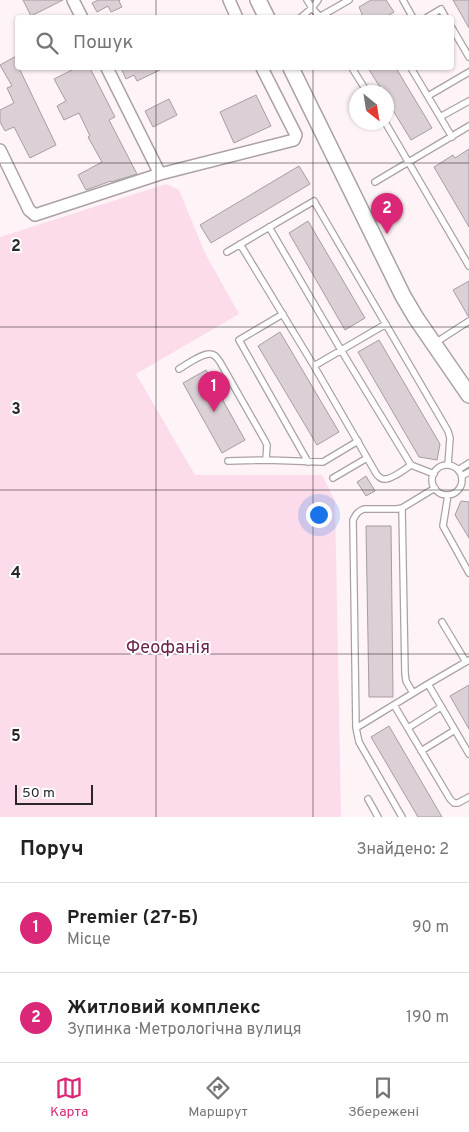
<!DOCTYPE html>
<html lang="uk">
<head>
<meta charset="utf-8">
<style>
	:root { --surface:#fff; --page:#f2f2f2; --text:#222; --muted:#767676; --line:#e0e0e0; --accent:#db2777 }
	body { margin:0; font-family:Overpass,sans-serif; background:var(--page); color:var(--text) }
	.compass { position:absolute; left:349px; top:85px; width:45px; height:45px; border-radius:50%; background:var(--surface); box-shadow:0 1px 4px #0004; rotate:150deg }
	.scale { position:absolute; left:15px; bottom:12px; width:78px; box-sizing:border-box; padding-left:5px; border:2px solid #2b2729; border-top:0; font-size:14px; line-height:18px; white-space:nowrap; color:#2b2729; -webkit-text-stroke:4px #fff; paint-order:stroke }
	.you { position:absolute; left:318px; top:514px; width:18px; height:18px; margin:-12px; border:4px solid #fff; border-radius:50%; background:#1a73e8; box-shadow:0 0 0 8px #1a73e833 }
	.badge { display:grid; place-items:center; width:32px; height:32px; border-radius:50%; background:var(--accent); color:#fff; font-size:16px; font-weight:700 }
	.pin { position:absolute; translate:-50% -41px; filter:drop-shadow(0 1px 2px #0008) }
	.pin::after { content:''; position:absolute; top:26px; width:18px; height:15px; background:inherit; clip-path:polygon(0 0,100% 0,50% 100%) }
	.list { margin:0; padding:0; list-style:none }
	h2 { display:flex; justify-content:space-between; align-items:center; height:65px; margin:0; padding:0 20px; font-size:21px }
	h2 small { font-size:16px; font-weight:400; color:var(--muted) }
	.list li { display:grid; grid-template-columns:32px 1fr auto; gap:15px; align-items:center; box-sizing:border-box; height:90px; padding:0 20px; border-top:1px solid var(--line) }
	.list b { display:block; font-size:19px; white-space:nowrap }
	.list p { margin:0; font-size:16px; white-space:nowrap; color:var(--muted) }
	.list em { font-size:16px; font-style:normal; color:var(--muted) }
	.icon { flex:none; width:28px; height:28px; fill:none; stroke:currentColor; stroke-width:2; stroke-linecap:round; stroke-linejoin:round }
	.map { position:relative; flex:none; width:469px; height:817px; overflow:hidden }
	.search { position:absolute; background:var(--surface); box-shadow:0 1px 4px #0004; left:15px; right:15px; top:15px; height:55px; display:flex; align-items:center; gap:12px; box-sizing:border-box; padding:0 18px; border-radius:5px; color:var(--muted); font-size:19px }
	.sheet { height:245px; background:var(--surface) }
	nav { display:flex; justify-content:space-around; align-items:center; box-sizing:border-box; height:70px; border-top:1px solid var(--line); background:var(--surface); font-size:14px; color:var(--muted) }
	nav a { display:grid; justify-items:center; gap:2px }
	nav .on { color:var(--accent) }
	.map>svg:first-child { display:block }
	.green { fill:#fcdbea }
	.building { fill:#dbd0d5; stroke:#a79ca1 }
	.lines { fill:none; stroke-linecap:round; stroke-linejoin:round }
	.service-casing { stroke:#aba1a5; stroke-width:8 }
	.minor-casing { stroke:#aba1a5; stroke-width:14 }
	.tertiary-casing { stroke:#aba1a5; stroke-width:18 }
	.service { stroke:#fff; stroke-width:5.5 }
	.minor { stroke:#fff; stroke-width:11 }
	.tertiary { stroke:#fff; stroke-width:15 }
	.grid { fill:none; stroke:#2b2729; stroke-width:1; stroke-opacity:0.55 }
	.labels { text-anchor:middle; stroke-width:4; stroke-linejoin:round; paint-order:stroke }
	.park-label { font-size:18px; fill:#6b254d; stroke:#fff }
	.grid-label { font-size:16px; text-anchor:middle; font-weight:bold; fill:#2b2729; stroke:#fff; stroke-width:4; stroke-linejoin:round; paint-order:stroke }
</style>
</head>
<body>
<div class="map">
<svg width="469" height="817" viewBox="0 0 469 817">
	<rect width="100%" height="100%" fill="#fef4f8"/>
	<path class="green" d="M166,184l13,6 26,63 34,61 -103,60 59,101h127l13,26 6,316h-341v-580z"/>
	<path class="building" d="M23,0h40l-32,16z
		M98,0h22l-1,1 3,6 -11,5 -3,-6 -11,6 -5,-9z
		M371,0h15l8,12 -10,6h-22v-4l-3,-7z
		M453,0h16v28z
		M18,55v13h1l37,77 -26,13 -16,-31 -9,4 -5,-9v-12l14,-7 -7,-15 5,-2 -12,-21z
		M76,68h14l25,49 -6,3 28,54 -26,8v-1l-25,9 -8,-15 24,-13 -14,-25 2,-1 -11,-23 -15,7 -7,-14 9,-5 -12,-22z
		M121,68h43l-27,13 -3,-6 -8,4z
		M368,68h28l36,60 -21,12 -25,-41v-7h-3z
		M256,95l15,31 -37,17 -14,-31z
		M169,99l8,16 -24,12 -8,-16z
		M469,149v78l-35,-60 19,-12 2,3z
		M299,166l11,18 -99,59 -11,-18z
		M308,221l57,97 -20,12 -56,-97z
		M469,281v35h-1l-15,-26z
		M280,332l59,100 -22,13 -59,-99z
		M379,340l61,104 -3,16 -18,-3 -61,-105z
		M206,370l39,70 -23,13 -39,-70z
		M366,476l9,15 -9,5 -9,-14z
		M461,501l8,1v36l-14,-23z
		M366,526h25l2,171h-24z
		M469,685v44l-19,-33z
		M389,726l53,91h-24l-47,-80z"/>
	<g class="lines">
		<defs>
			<path id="service" d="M307,0l5,8 9,10
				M403,0l10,18
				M321,16l28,-16
				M300,18l12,-10 6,-8
				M426,18l15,-9 5,9
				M452,28l17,29
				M352,68l15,24
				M411,68l41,69
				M428,96l41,-24
				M440,117l29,-16
				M385,122l84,144
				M375,182l94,-56
				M269,227l72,123 70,115 23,9
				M240,244l74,122
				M227,252l87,-51 134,230 2,7 -2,27
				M283,314l-44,26 69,122
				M386,324l-72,42 63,109c3,2 3,4 7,4 7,1 21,-10 27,-14
				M435,343l34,-22
				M179,369c7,-4 23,-16 31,-15 5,0 7,4 10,8l44,77 3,6 -1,15
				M228,461l38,-1 57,2 35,-21
				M432 480a15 15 0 1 1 30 0a15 15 0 1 1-30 0Z
				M458,470l11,-7
				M462,476l7,-4
				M333,478l34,-20
				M448,495l-5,31 26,47
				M402,508l3,165 1,8 7,12
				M442,622l24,40
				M469,660l-41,24 41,70
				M428,684l-72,44 -3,-208c3,-6 5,-9 11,-11h33l5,-1 33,-20
				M394,705l56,94 4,4h4l11,-6
				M356,728l3,14 43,75
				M408,728l33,-21
				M421,751l34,-21
				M368,799l10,18"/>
			<path id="minor" d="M73,0l9,18
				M229,0l8,18
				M107,68l53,106
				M0,150l29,60 6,5 125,-41 134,-34 2,-5 -34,-67"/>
			<path id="tertiary" d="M258,0l9,18
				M291,68l112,228 13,22 53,77"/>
		</defs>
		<use href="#service" class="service-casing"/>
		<use href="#minor" class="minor-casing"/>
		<use href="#tertiary" class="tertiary-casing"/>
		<use href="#service" class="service"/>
		<use href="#minor" class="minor"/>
		<use href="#tertiary" class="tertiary"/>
	</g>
	<path class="grid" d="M156,0v18M313,0v18M156,68v749M313,68v749M0,163h469M0,327h469M0,490h469M0,654h469"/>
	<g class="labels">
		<g class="park-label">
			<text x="168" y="653">Феофанія</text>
		</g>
	</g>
	<g class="grid-label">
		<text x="16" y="251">2</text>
		<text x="16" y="414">3</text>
		<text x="16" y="578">4</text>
		<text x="16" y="741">5</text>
	</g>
</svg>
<svg class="compass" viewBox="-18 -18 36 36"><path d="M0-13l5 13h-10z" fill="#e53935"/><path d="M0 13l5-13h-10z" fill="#767676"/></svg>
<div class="scale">50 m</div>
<div class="you"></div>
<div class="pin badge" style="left:214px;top:412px">1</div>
<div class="pin badge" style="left:387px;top:234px">2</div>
<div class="search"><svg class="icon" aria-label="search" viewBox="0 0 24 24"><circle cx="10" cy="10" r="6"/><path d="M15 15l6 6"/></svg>Пошук</div>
</div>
<section class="sheet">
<h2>Поруч<small>Знайдено: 2</small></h2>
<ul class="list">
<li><span class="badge">1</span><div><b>Premier (27-Б)</b><p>Місце</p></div><em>90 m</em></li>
<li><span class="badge">2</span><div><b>Житловий комплекс</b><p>Зупинка · Метрологічна вулиця</p></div><em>190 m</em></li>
</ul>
</section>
<nav>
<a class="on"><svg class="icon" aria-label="map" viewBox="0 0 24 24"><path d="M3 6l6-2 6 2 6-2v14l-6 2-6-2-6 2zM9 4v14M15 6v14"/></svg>Карта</a>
<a><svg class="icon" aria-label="directions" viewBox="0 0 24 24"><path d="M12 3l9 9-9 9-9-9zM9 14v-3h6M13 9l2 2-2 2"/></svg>Маршрут</a>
<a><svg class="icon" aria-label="saved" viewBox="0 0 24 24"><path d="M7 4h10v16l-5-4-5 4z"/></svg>Збережені</a>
</nav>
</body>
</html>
